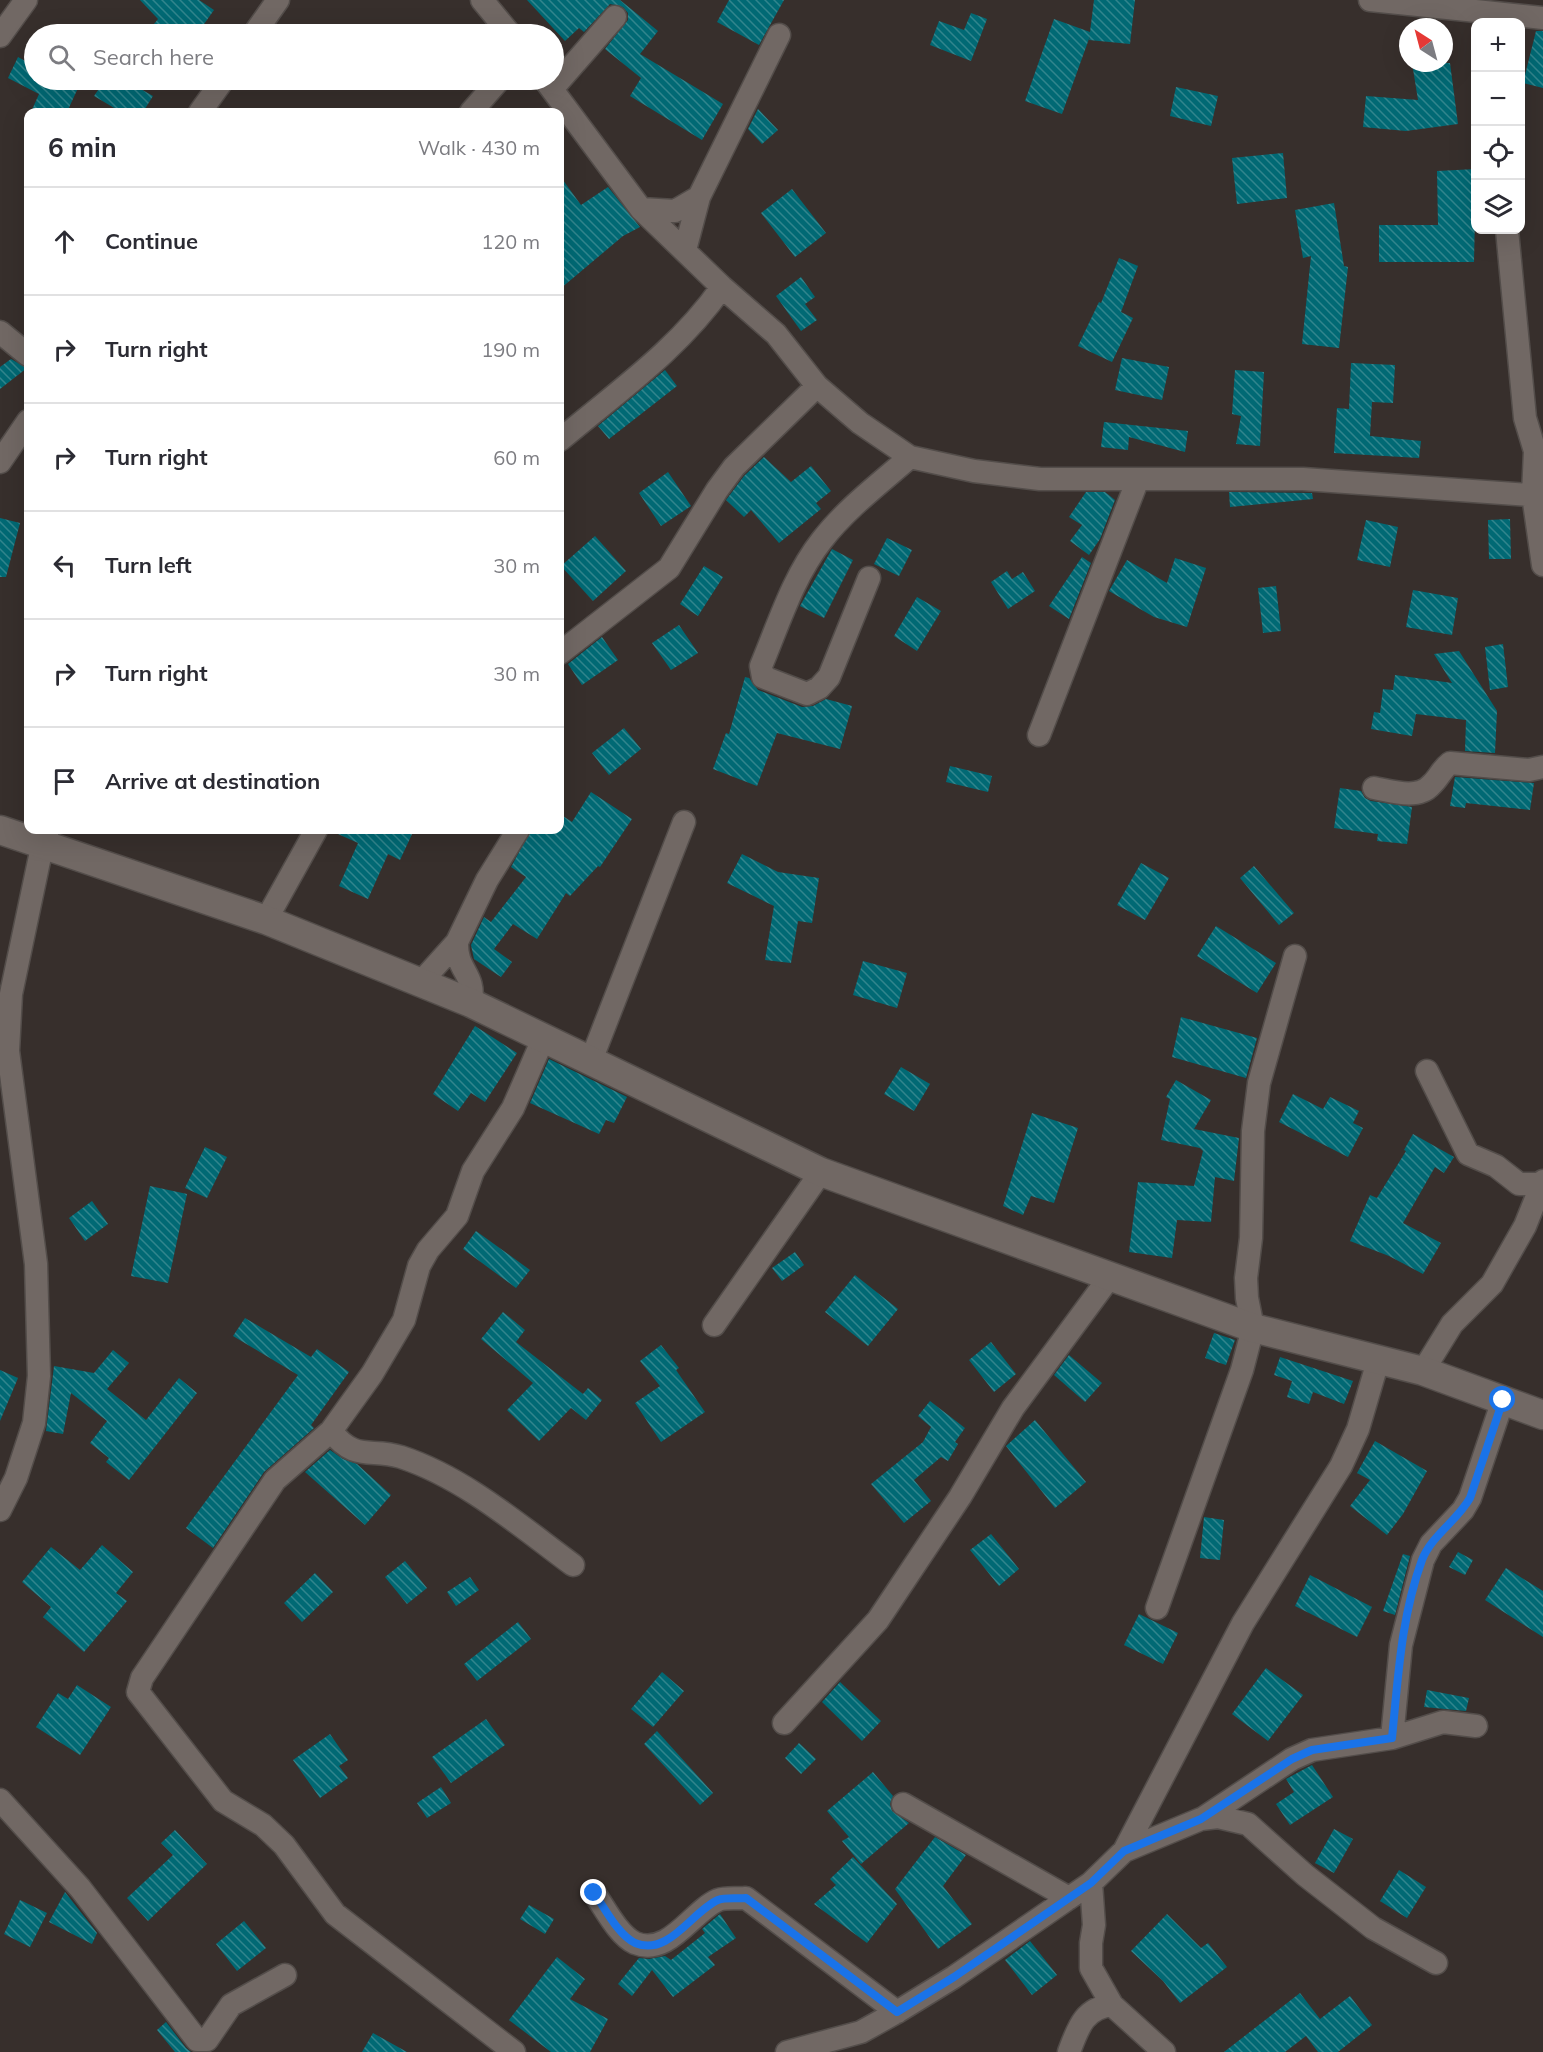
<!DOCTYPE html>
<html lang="en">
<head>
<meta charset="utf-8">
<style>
	:root { --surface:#fff; --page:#f2f2f3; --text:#2b2b33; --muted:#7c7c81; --line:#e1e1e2 }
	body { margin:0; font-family:Mulish,sans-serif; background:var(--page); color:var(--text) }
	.controls { position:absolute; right:18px; top:18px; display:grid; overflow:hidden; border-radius:12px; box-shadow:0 6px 24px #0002 }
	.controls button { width:54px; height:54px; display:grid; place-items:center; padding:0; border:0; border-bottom:2px solid var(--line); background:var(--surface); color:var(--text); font:30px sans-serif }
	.compass { position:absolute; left:1399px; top:18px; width:54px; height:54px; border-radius:50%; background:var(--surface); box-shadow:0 6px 24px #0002; rotate:324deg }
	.stop { position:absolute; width:18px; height:18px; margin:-14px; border:4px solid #1a73e8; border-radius:50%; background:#fff }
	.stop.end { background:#1a73e8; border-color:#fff; box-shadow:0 2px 6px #0008 }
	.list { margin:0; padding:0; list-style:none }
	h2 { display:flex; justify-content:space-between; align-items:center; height:78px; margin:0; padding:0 24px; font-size:26px }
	h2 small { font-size:20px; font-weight:400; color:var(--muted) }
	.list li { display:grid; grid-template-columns:39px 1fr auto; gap:18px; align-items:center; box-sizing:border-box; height:108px; padding:0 24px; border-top:2px solid var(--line) }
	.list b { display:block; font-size:22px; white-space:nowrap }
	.list em { font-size:20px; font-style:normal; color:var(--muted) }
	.icon { flex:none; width:33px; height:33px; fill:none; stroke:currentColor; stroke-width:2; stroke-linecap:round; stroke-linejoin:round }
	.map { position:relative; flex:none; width:1543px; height:2052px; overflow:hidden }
	.search { position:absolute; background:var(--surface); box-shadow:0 6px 24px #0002; left:24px; top:24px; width:540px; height:66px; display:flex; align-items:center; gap:15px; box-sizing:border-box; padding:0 21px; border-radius:33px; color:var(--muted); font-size:22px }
	.panel { position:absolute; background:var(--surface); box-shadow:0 6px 24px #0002; left:24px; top:108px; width:540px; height:726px; border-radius:12px }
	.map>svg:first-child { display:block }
	.building { fill:url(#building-back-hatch) }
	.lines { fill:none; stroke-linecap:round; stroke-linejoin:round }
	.minor-casing { stroke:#534d4a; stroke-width:25 }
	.tertiary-casing { stroke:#534d4a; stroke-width:31 }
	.minor { stroke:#716864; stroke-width:22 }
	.tertiary { stroke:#716864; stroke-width:28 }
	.route { stroke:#1a73e8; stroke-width:8 }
</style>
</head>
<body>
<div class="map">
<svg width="1543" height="2052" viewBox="0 0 1543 2052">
	<defs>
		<pattern id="building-back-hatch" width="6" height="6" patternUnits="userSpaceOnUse" patternTransform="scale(1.5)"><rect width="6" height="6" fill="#016974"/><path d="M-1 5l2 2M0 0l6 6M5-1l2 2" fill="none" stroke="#32858d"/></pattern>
	</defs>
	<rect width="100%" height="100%" fill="#372f2c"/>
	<path class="building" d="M140,0h59l15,10 -17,24h-51l12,-15z
		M527,0h93l38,31 -18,23 83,50 -21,36 -72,-44 11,-18 -36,-29 23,-29v-7l-5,-6 -13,-3 -26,28 -5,-4 -14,13z
		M729,0h55l-25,45 -42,-23z
		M1094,0h41l-5,44 -41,-4 1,-4 -28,78 -37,-13 29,-82 36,13z
		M971,13l16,6 -16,42 -41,-16 9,-24 25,9z
		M1536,31h7v57l-20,-5z
		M18,57l16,9v14h28l16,8 -11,24h-36l8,-18 -31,-16z
		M1412,63h38l8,61 -52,7 -43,-4 3,-31 52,4z
		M105,80h20l28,16 -10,16h-22l-27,-16z
		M1176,87l42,9 -7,30 -41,-10z
		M758,109l20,21 -16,14 -14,-15z
		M1283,153l4,45 -50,6 -5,-46z
		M1476,169l-2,93h-95v-37h59l-1,-54z
		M560,176l21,29 27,-18 32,40 -17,9 -63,53z
		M792,189l34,44 -31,24 -34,-44z
		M1334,203l10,63 4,1 -9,81 -37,-4 9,-88 -8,2 -8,-48z
		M1119,258l19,8 -17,46 12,6 -21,44 -34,-16 21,-44 2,1z
		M801,277l14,20 -10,7 12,16 -16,11 -25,-35z
		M1122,358l47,9 -7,33 -47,-10z
		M11,359l16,9 -27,21v-22z
		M1351,363l44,2 -2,38 -21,-1 -2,34 51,5 -2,17 -85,-5 3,-45 12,1z
		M665,370l12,16 -68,53 -11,-13z
		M1235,370l29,2 -4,74 -24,-2 5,-28 -9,-2z
		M1104,422l84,9 -3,21 -56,-15 -1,13 -27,-3z
		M764,457l27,25 20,-16 20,25 -15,12 5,6 -42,34 -28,-33 -7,7 -18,-17 18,-24z
		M668,472l23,34 -30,20 -22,-33z
		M1086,492h19l10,8 -15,39 -11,16 -19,-14 12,-16 -13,-8z
		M1229,492l83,1 1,6 -83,8z
		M0,518l20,5 -14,54h-6z
		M1510,519l1,40h-22l-1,-39z
		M1366,520l32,7 -8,40 -33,-7z
		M595,536l31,35 -33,30 -32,-35z
		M887,538l25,12 -13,26 -25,-12z
		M832,549l21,11 -29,58 -24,-12z
		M1082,557l9,6 -22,56 -20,-13z
		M1175,558l31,10 -19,59 -33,-10 -45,-26 18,-31 40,23z
		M704,566l19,11 -25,39 -18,-12z
		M1007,571l5,8 11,-7 12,19 -27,18 -17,-27z
		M1276,586l5,45 -18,2 -5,-45z
		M1413,590l45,8 -6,37 -46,-8z
		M917,597l24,14 -24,40 -23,-15z
		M679,625l19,28 -27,17 -19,-27z
		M602,637l16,23 -36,25 -14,-21z
		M1503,644l5,43 -18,3 -5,-43z
		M1459,651l38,60 -2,42 -30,-2 1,-31 -50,-6 -4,22 -41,-7 3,-17 6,1 3,-24 10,1 2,-15 57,8 -18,-29z
		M745,677l4,1 9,12 44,17 11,-1 13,-7 26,7 -12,43 -63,-16 -20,53 -44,-17 13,-36 3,1z
		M624,728l17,21 -32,26 -17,-22z
		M950,766l42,10 -4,16 -42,-10z
		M1455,777l79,6 -4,27 -64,-7 -1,5 -15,-2z
		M1340,788l21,3 4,7 6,3 41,6 -5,37 -30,-3 1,-7 -44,-6z
		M591,792l41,27 -32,48 -2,-1 -28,30 -4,-3 -29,46 -24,-15 -19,25 18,13 -11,15 -27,-18 -3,-14 13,-28 7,5 35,-45 -15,-10 20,-37h29v-16l12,8z
		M329,830h85l-14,30 -12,-6 -20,45 -29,-13 19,-43z
		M742,854l36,18 41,6 -7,45 -14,-2 -7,42 -26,-3 9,-54 -47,-23z
		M1141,863l28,15 -24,42 -28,-15z
		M1254,866l40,47 -15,12 -39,-47z
		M1216,926l60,37 -19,30 -60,-37z
		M863,961l44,12 -10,35 -44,-13z
		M1181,1017l76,21 -11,40 -74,-21z
		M475,1026l42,27 -32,49 -14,-9 -13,18 -25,-17z
		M549,1059l78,38 -13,26 -8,-3 -7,14 -69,-31z
		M901,1067l29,17 -16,27 -30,-17z
		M1176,1080l35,20 -17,29 45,9 -5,43 -19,-4 -4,45 -34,-2 -5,38 -43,-6 9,-70 56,4 9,-35 -3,-3 -39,-8 9,-41 -4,-2z
		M1293,1094l30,15 7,-12 29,14 -6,12 10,5 -15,29 -69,-35z
		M1032,1113l46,15 -24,75 -23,-7 -8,19 -20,-9z
		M1413,1134l41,23 -10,16 -9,-6 -32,56 38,20 -18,31 -34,-18 -39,-15 20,-46 7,3 29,-47 -2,-1z
		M205,1147l22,10 -20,41 -22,-10z
		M150,1186l37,8 -19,89 -37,-7z
		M92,1201l16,23 -23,17 -16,-23z
		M476,1231l54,39 -14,18 -53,-39z
		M795,1252l9,13 -22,16 -10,-13z
		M855,1275l43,34 -30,37 -43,-34z
		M503,1312l22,18 -9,12 67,52 5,-6 14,12 -16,20 -15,-12 -32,33 -32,-31 26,-27 -52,-44z
		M245,1318l66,39 6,-8 32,23 -38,53 3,3 -50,44 -51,76 -27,-20 112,-153 -65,-39z
		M1214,1333l21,7 -9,25 -21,-7z
		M991,1342l25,32 -22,18 -25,-32z
		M661,1345l18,23 -3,2 29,42 -44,30 -26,-39 25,-17 -20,-25z
		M113,1350l16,13 -22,26 39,31 33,-42 18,15 -68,87 -23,-18 3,-4 -19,-15 17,-22 -36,-28 -8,41 -17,-3 8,-65 40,7z
		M1069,1355l33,28 -17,19 -31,-27z
		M1280,1357l73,24 -9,23 -31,-12 -4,12 -22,-7 5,-16 -18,-6z
		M0,1370l18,8 -18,43z
		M930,1401l35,27 -10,14 3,2 -10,17 -7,-4 -27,23 17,21 -27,22 -33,-39 52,-42 8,-15 -13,-11z
		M1035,1420l51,62 -31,26 -49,-62z
		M1375,1441l52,30 -24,43 -16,21 -37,-29 20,-26 -13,-7z
		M330,1450l13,9 14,5 34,31 -26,30 -60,-53z
		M1204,1517l20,3 -4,40 -20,-2z
		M991,1534l28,35 -20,17 -29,-36z
		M102,1545l31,27 -17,21 11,8 -43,51 -41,-35 8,-10 -29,-25 29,-35 29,23z
		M1458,1552l15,8 -8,15 -16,-8z
		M1403,1554l7,2 -15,59 -12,-4z
		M405,1561l22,27 -20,16 -22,-27z
		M1506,1568l37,23v46l-58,-37z
		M315,1573l18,19 -31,30 -18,-19z
		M1310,1575l62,32 -15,30 -62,-31z
		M470,1577l9,13 -23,16 -9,-14z
		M1139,1614l39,19 -15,31 -39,-19z
		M518,1622l13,17 -54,42 -13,-17z
		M1266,1668l37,27 -35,46 -36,-27z
		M662,1672l22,19 -31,36 -22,-18z
		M840,1682l41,39 -19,20 -40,-39z
		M77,1685l34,22 -31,48 -44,-28 22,-34 10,6z
		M1427,1690l42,8 -3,13 -42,-4z
		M486,1719l19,26 -54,38 -19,-26z
		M657,1731l56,62 -13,12 -56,-61z
		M330,1734l18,26 -9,6 9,12 -28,20 -27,-38z
		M799,1743l17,16 -15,15 -16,-16z
		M1312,1765l21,32 -43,28 -14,-21 18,-12 -8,-13z
		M873,1772l20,24 -3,8 2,7 17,12 -48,41 -19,-23 7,-4 -22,-26z
		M441,1787l10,16 -24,15 -10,-15z
		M1334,1829l19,10 -19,34 -19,-10z
		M175,1830l32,34 -59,57 -21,-23 46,-43 -12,-12z
		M935,1837l31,18 -23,31 29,38 -34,25 -43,-60z
		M853,1857l44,47 -30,39 -53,-39 22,-19 -6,-6z
		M1399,1870l27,17 -19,31 -27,-17z
		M65,1892l32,41 -5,11 -43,-22z
		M20,1900l27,13 -17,34 -26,-13z
		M529,1905l25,14 -9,15 -25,-15z
		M720,1914l16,24 -28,19 7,8 -42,32 -21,-27 -20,26 -14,-12 21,-26 10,1 16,-3 6,4 34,-27 -3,-4z
		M1167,1914l34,34 7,-5 19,24 -47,36 -17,-22 -32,-30z
		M244,1921l22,27 -29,23 -21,-27z
		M1030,1941l27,34 -25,20 -27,-35z
		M557,1957l28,22 -15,20 38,20 -18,33h-39l-42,-32z
		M1300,1993l20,26 30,-23 22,29 -34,27h-20l-12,-16 -21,16h-61z
		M166,2022l20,26 5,4h-16l-18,-22z
		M373,2033l34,19h-45z"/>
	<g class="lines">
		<defs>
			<path id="minor" d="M482,0l28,34
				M1370,0l173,18
				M254,34l24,-34
				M0,36l26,-36
				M545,80l96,129 81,78 54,47 41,52 43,37 50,34 64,14 66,8h263l240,17
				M552,89l63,-72
				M200,112l23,-32
				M471,112l28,-32
				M641,209l34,2 24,-14
				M1507,230l18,188 10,33 -2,44 10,70
				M685,250l14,-53 80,-162
				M0,332l28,23
				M560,440c57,-48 119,-91 162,-153
				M0,462l28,-41
				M869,578l-40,99 -10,11 -12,6 -44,-17 -2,-11c18,-43 32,-89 61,-126 24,-31 57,-56 88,-83
				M560,653l109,-85 48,-78 17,-23 83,-81
				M1039,735l99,-256
				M1374,788c17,3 44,12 57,-3 8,-7 10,-15 19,-22l79,7 14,-3
				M266,920l50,-90
				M457,942c-1,30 19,31 14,61
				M421,982l36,-40 30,-62 31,-50
				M590,1063l94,-241
				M1427,1071l41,83 28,12 23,18h23
				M714,1325l107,-153
				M1423,1371l29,-47 40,-40 33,-58 18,-45
				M331,1431c25,32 40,16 70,26 64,21 119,69 172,108
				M0,1510l16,-32 18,-55 5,-47 -3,-112 -28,-213 3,-57 32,-152 5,-12
				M1157,1608l85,-238 11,-42 -6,-30 -1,-20 5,-40 2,-107 6,-48 36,-127
				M784,1723l94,-103 82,-123 53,-89 96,-130
				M1392,1738l9,-93 22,-85 8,-16 32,-34 7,-12 33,-98
				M0,1800l80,88 117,152h10l24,-35 54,-30
				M903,1804l166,94
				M1202,1819l90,-60 20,-9 80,-12 51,-16 33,4
				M1124,1851l77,-32 17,-2 30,7 57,51 68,53 63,35
				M1091,1883l3,42 -3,18v25l21,37 52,47
				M594,1893c11,15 24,42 41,50 34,14 57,-32 83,-43 8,-3 20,-1 28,-2l151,114
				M514,2052l-179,-138 -51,-69 -21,-20 -40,-24 -85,-109 4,-14 133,-198 56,-49 41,-57 32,-54 15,-54 9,-16 29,-34 16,-45 40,-63 30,-69
				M787,2052l74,-20 36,-20 57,-35 137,-94 33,-32 119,-228 98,-157 17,-37 20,-68
				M1069,2052c9,-24 15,-44 43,-47"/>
			<path id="tertiary" d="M0,830l266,90 205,83 350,169 432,156 170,43 120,44"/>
		</defs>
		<use href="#minor" class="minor-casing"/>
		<use href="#tertiary" class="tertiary-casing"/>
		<use href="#minor" class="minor"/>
		<use href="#tertiary" class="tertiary"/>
	</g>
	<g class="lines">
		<path class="route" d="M594,1893c11,15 24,42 41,50 34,14 57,-32 83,-43 8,-3 20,-1 28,-2l151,114 57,-35 137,-94 33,-32 77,-32 91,-60 20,-9 80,-12c6,-59 9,-121 30,-178 10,-25 35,-39 48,-62l33,-98"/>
	</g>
</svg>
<div class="controls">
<button>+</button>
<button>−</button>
<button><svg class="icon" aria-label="locate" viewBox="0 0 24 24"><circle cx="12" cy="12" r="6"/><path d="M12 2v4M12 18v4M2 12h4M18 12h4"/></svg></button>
<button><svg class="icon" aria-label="layers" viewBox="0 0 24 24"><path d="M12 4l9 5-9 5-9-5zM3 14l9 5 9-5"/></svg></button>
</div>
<svg class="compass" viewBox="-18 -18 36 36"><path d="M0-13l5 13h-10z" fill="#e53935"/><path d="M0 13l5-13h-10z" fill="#7c7c81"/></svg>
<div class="stop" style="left:1503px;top:1400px"></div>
<div class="stop end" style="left:594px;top:1893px"></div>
<div class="search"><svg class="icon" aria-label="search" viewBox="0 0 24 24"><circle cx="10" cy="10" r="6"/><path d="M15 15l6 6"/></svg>Search here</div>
<section class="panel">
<h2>6 min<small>Walk · 430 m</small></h2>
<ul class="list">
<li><svg class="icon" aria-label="ahead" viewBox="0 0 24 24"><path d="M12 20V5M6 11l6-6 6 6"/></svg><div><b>Continue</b></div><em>120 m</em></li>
<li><svg class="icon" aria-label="right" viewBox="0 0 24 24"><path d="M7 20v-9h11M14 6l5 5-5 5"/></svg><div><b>Turn right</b></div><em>190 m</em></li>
<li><svg class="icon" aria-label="right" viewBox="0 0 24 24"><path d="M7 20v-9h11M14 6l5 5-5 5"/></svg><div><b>Turn right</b></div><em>60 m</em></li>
<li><svg class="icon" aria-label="left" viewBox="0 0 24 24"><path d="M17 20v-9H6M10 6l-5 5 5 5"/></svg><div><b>Turn left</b></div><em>30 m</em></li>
<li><svg class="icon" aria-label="right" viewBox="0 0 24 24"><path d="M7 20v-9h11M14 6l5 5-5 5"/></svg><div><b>Turn right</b></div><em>30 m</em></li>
<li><svg class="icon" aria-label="arrive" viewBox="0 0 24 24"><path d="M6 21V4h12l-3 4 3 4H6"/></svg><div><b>Arrive at destination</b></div></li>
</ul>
</section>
</div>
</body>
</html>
